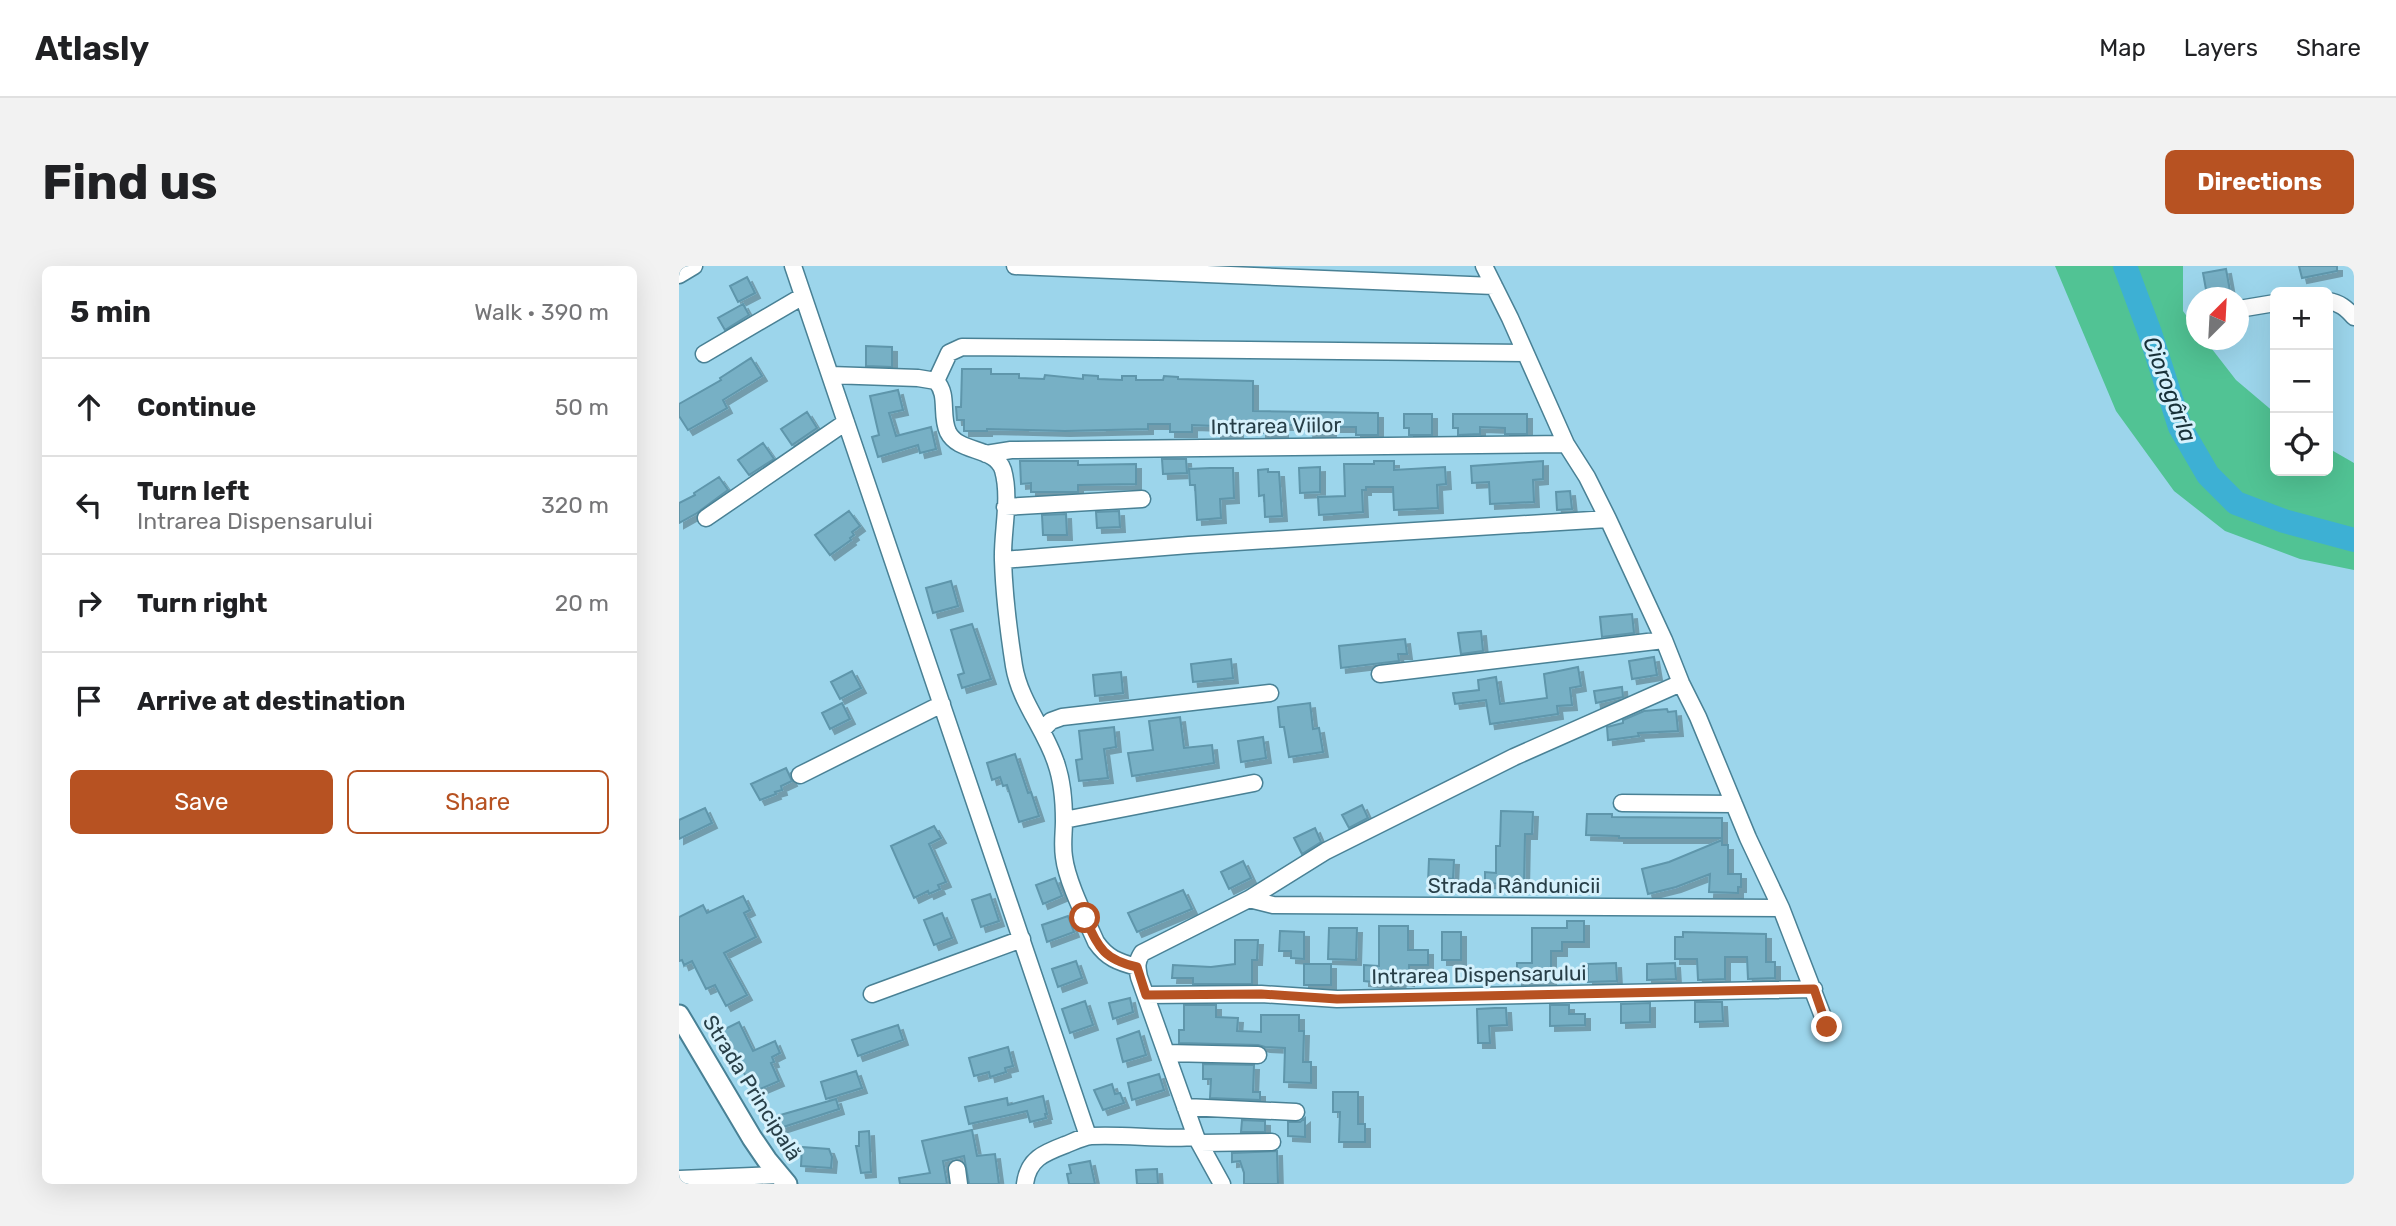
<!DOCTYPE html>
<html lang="en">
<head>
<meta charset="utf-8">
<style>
	:root { --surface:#fff; --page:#f2f2f2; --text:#202124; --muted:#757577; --line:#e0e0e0; --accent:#b75222 }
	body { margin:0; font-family:Rubik,sans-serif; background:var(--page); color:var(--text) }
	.controls { position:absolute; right:21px; top:21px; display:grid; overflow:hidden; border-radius:10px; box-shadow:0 7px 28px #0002 }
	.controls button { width:63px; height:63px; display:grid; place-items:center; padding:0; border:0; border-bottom:2px solid var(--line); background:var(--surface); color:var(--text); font:35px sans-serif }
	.compass { position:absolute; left:1507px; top:21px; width:63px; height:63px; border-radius:50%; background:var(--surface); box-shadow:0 7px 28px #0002; rotate:24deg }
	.stop { position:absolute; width:21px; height:21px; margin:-16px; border:5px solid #b75222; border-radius:50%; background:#fff }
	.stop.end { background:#b75222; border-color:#fff; box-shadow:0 2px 7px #0008 }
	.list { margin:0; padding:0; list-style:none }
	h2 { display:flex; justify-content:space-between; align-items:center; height:91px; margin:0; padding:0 28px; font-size:30px }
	h2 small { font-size:23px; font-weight:400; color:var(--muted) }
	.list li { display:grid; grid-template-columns:46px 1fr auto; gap:21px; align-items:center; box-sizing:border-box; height:98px; padding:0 28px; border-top:2px solid var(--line) }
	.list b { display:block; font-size:26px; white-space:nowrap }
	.list p { margin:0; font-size:23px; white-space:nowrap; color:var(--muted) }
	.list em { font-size:23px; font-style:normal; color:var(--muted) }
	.actions { display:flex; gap:14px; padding:21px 28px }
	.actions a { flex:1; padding:16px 0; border:2px solid var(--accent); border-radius:10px; text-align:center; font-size:24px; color:var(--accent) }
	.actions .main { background:var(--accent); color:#fff }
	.icon { flex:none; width:38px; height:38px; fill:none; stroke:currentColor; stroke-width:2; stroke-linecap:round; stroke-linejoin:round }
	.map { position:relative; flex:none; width:1675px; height:918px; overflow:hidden; border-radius:10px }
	header { display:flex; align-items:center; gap:42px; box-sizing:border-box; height:98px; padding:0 35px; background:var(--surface); border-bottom:2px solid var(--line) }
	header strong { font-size:33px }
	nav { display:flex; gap:38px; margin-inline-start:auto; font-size:24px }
	.intro { display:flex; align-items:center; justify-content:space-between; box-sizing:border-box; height:168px; padding:0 42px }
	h1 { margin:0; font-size:49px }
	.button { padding:18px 32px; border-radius:10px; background:var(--accent); color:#fff; font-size:24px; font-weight:700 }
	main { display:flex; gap:42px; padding:0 42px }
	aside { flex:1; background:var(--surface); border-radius:10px; box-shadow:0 7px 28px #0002 }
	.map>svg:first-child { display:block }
	.green { fill:#51c394 }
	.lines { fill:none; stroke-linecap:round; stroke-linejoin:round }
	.river { stroke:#3db0d4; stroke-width:24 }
	.building { fill:#77b0c5; stroke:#5e96ab; stroke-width:2; filter:url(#shadow) }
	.minor-casing { stroke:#498195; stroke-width:19 }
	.major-casing { stroke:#498195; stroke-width:23 }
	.minor { stroke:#fff; stroke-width:16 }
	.major { stroke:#fff; stroke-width:19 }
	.route { stroke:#b75222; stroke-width:9 }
	.labels { text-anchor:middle; stroke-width:6; stroke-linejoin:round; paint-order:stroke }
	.street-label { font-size:21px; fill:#283f48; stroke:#d5f1fc }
	.water-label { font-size:23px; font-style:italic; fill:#183139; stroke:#d5f1fc }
</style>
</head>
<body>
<header>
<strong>Atlasly</strong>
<nav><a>Map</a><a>Layers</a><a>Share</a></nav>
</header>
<div class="intro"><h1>Find us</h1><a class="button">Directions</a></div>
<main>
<aside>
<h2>5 min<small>Walk · 390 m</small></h2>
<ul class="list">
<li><svg class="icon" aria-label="ahead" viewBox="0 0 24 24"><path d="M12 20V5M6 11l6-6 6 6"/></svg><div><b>Continue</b></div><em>50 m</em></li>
<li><svg class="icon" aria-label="left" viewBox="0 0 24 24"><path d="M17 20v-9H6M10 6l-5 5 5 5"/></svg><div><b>Turn left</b><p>Intrarea Dispensarului</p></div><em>320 m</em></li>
<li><svg class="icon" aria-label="right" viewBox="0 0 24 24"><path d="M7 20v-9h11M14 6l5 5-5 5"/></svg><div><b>Turn right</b></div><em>20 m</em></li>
<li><svg class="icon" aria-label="arrive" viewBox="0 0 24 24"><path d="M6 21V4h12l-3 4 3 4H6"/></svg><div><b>Arrive at destination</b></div></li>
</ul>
<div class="actions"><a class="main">Save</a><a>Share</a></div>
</aside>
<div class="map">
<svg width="1675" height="918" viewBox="0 0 1675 918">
	<defs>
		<filter id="shadow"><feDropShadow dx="5" dy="5" stdDeviation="0" flood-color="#0004"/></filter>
	</defs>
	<rect width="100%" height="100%" fill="#9cd5eb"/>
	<path class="green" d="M1376,0h128v45l13,18 1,11h8l31,40 39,33v58h53v-23l26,15v107l-54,-11 -75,-28 -51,-40 -58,-80z"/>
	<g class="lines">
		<path class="river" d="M1446,0l25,67 30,94 28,48 28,28 48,18 70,19"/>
	</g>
	<path class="building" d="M1620,0h38v5l-35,7z
		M1547,3l4,22 -23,4 -4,-22z
		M68,11l8,16 -17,9 -8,-16z
		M64,38l6,11 -24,15 -7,-12z
		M187,80l26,1v20l-26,-1z
		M72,92l11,18 -39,24 4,8 -39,22 -9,-14v-12l42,-24 -1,-2z
		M283,103h29v5h28v4l25,1 1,-4 38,4v-4l15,1v3l24,1v-4h14v4h27l1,-4 14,1v2l75,2v30l125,2v22h-22v-8h-25v6h-23l1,-8h-26v8h-22v-8l-23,-1v10h-22v-8l-24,-1v7h-22v-8h-22v5l-83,2 -78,-2v2h-23v-11h-7l-1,-13h5z
		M219,124l5,20 -14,3 7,23 35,-9 5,22 -16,4 -2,-8 -40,12 -6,-20 7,-2 -9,-39z
		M128,146l10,16 -25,17 -11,-16z
		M725,148h28v21h-23v-7h-5z
		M774,148h74v20h-22v-6l-25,-1v7l-22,1v-7h-5z
		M84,177l11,16 -25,16 -11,-15z
		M483,193h24l1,14 -24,1z
		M341,195h58v4l58,-1v20l-58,1v7h-47v-9l-10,1z
		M695,195h20v9l51,-3 1,17 -9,1 1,23 -44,2 -1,-23h-27v3h-4l1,22 -44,3 -1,-18 27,-1 -1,-32h30z
		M864,195v18l-10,1 1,22 -44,2 -1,-22 -17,1 -1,-17z
		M641,201v25l-20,1 -1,-25z
		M531,202h23l1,30 -14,1 1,19 -24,2 -2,-35h-5l-1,-16z
		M589,203v3h11l3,44 -17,1 -1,-22 -5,1 -1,-26z
		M40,211l9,13 -31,23 -18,10v-20l16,-8 -1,-2z
		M891,225l2,18 -15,1 -1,-18z
		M170,245l11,15 -8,6 2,3 -4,3 1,2 -21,15 -15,-20z
		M440,245l1,16 -23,1 -1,-16z
		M387,248l1,21h-24l-1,-20z
		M272,315l7,25 -25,7 -7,-25z
		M953,348l2,19 -32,4 -2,-20z
		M293,358l19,55 -29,9 -4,-13 6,-2 -13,-43z
		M802,365l2,20 -22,3 -3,-21z
		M726,373l2,15h-9l1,7 -58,7 -2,-22z
		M975,391l3,18 -25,4 -3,-18z
		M552,393l2,19 -40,4 -2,-18z
		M899,401l3,19 -11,2 2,17 -15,1 1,8 -68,10 -4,-24 -31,4 -2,-11 26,-3 -1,-10 18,-3 4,27 47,-6 -3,-24z
		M173,405l9,17 -21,11 -9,-17z
		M442,406l2,21 -28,3 -2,-21z
		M943,421l1,10 -27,6 -2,-12z
		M163,437l8,16 -20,10 -8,-16z
		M631,437l3,26 6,-1 4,24 -34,5 -5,-30h-4l-2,-20z
		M988,443l1,3 8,-1 2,20 -40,2 1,3 -31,4 -1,-13 16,-4v-3l21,-9z
		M501,451l4,31 28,-3 2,18 -82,13 -4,-23 25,-3 -4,-29z
		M435,461l2,20 -12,2 4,29 -29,3 -3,-21 6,-1 -3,-28z
		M584,471l3,21 -25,4 -3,-21z
		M336,488l13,39 3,-1 8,24 -20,6 -12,-37 -4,1 -3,-9 -8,3 -5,-17z
		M107,502l6,13 -11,5 1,4 -7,2 1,2 -16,6 -9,-16z
		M683,539l6,13 -19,10 -7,-13z
		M26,542l7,15 -33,16v-19z
		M822,545l32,1 -1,22h-7l-1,51 -39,-2v-11l11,1v-27h4z
		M908,548h25v3l110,1v20h-103v-2l-33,-1z
		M255,560l7,12 -12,6 17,38 -8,3 2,4 -11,5 -1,-3 -14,7 -23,-52z
		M636,562l6,14 -19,12 -8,-16z
		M1043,574v5h6v29h13v13h-3v6l-29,-1 1,-18 -34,13 -28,7 -6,-25 27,-7z
		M750,593l25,1 -1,19 -10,-1v5h-15z
		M564,595l8,17 -22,11 -8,-17z
		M376,612l7,18 -19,8 -7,-19z
		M504,624l9,19 -55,23 -9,-19z
		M311,628l9,27 -18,6 -9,-27z
		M64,630l7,14 -6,3 12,24 -32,16 23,42 -21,11 -11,-21 -9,4 -14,-28 -8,4 -2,-5 -3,1v-44l24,-12 4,8z
		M263,647l10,25 -18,7 -10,-25z
		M389,650l6,16 -27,10 -5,-17z
		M888,655h17v21h-22v9h-11v29h-34v-17h15v-35h35z
		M700,660h29v24h20v15h-19v16l-8,-1 -1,5 -36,-4v-16l15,1z
		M650,662h28l-1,32 -28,-1z
		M601,665l24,1v27l-13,-1v-7h-12z
		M763,666h19v28h-19z
		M1004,666l83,2v28h9v16l-27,1 -1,-22h-22v22l-27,1 -1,-21h-22v-22h8z
		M556,674h23l-1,20h-5v24h-59v-6h-21l1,-13 38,2 24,-3z
		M397,695l6,17 -24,9 -6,-18z
		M937,697l1,18 -29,1v-18z
		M996,697l1,16 -29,1v-16z
		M625,698h27v21h-27z
		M451,732l3,14 -20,7 -4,-16z
		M406,735l8,24 -23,8 -8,-24z
		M1016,736h27l1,19 -28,1z
		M971,737v19l-29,1v-19z
		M505,739h32v12l22,1 -1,13 24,1v-17h38v16h5l-1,31h8v21l-27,-1 1,-34 -20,-1 -7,-2 -79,-2v-13h5z
		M871,739h19v9h16v11l-35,1z
		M816,742h11l1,17 -18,1 1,17h-12l-1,-34z
		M60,756l14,29 22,-10 5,12 -8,4 2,5 -3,1 8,18 -26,11 -22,-47 -2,1 -8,-15z
		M219,759l5,15 -45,16 -6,-16z
		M460,765l7,24 -23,7 -6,-23z
		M329,781l5,19 -8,2 1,4 -16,5 -1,-5 -15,4 -5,-18z
		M524,798l51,1 -1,27h7v8l-50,-2 1,-19h-8z
		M177,805l6,17 -36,11 -5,-17z
		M480,808l5,16 -32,10 -4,-17z
		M433,818l3,10 5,-1 4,10 -21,7 -9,-20z
		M654,826h25v32h7v18h-26l1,-30h-7z
		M364,830l4,18h-2l1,4 -16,4 -3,-11 -58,13 -4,-17 42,-9 1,7z
		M157,833l3,10 -65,21 -4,-12z
		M626,852v19l-17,-1v-14h12z
		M563,854l23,1v11h-24z
		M293,864l5,26 18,-2 4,30h-30l-5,-28 -21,5 4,23h-47l-1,-6 31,-5 -8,-32z
		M190,865l2,41 -10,1 -5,-27h3v-14z
		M123,881l27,2 3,8 -1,11 -30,-2z
		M598,885l1,33h-34v-11l-4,-12 -8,1v-9z
		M411,895l5,23h-26l-2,-10 4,-1 -2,-8z
		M478,903l1,15h-21l-1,-14z"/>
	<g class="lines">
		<defs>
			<path id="minor" d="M114,0l295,870
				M336,0l479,20
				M805,0l26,52 56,126 21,33 21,42 56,121 17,43 17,34 50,121 33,70 46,119
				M0,9l15,-9
				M1649,35c12,2 18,7 26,16
				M1560,43l36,-6
				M25,88l99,-58
				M151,109l88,3 18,3c13,14 4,34 12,51 11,22 47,14 55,38 8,28 -1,62 0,90 1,33 6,74 11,106 6,36 31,63 42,97 6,17 8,39 8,58 0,12 -2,23 0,36 3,25 22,62 32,85 11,16 22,20 41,25
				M257,115l13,-28 13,-6 563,6
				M307,188l25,-4 555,-6
				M326,241l137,-8
				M27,252l140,-96
				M324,294l186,-15 419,-26
				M701,408l284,-34
				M363,464l9,-9 11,-4 208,-24
				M121,509l142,-71
				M943,537l112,1
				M385,554l190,-37
				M570,633l24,6 508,3
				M193,728l150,-55
				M467,729l115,-1 76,5 477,-10
				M487,787l92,2
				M506,841l111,5
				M521,877l72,-1
				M278,903l2,15
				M0,913l100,-4
				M346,918c3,-25 19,-31 40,-39 8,-3 17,-8 26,-9 35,-2 70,4 105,1
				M543,918l-26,-47 -57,-160c-2,-10 -3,-15 3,-24l107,-54 77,-48 188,-94 167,-74"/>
			<path id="major" d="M0,749l73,123 15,22 20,24"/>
		</defs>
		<use href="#minor" class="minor-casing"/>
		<use href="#major" class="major-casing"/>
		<use href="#minor" class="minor"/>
		<use href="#major" class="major"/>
	</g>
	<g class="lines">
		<path class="route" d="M406,652c14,30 18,41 52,49l9,28 115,-1 76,5 477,-10 13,38"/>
	</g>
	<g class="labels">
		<g class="street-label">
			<text transform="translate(597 160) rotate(-1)" y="7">Intrarea Viilor</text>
			<text x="835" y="627">Strada Rândunicii</text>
			<text transform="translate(800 709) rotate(-1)" y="7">Intrarea Dispensarului</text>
			<text transform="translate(73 822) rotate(58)" y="7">Strada Principală</text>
		</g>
		<g class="water-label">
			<text transform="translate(1491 123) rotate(69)" y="8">Ciorogârla</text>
		</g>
	</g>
</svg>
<div class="controls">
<button>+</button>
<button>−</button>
<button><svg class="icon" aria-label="locate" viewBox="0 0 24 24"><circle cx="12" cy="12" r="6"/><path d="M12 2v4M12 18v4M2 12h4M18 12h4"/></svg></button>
</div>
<svg class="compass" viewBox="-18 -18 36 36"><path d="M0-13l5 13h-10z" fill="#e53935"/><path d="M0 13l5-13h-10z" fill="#757577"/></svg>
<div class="stop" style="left:406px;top:652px"></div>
<div class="stop end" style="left:1148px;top:761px"></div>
</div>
</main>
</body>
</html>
